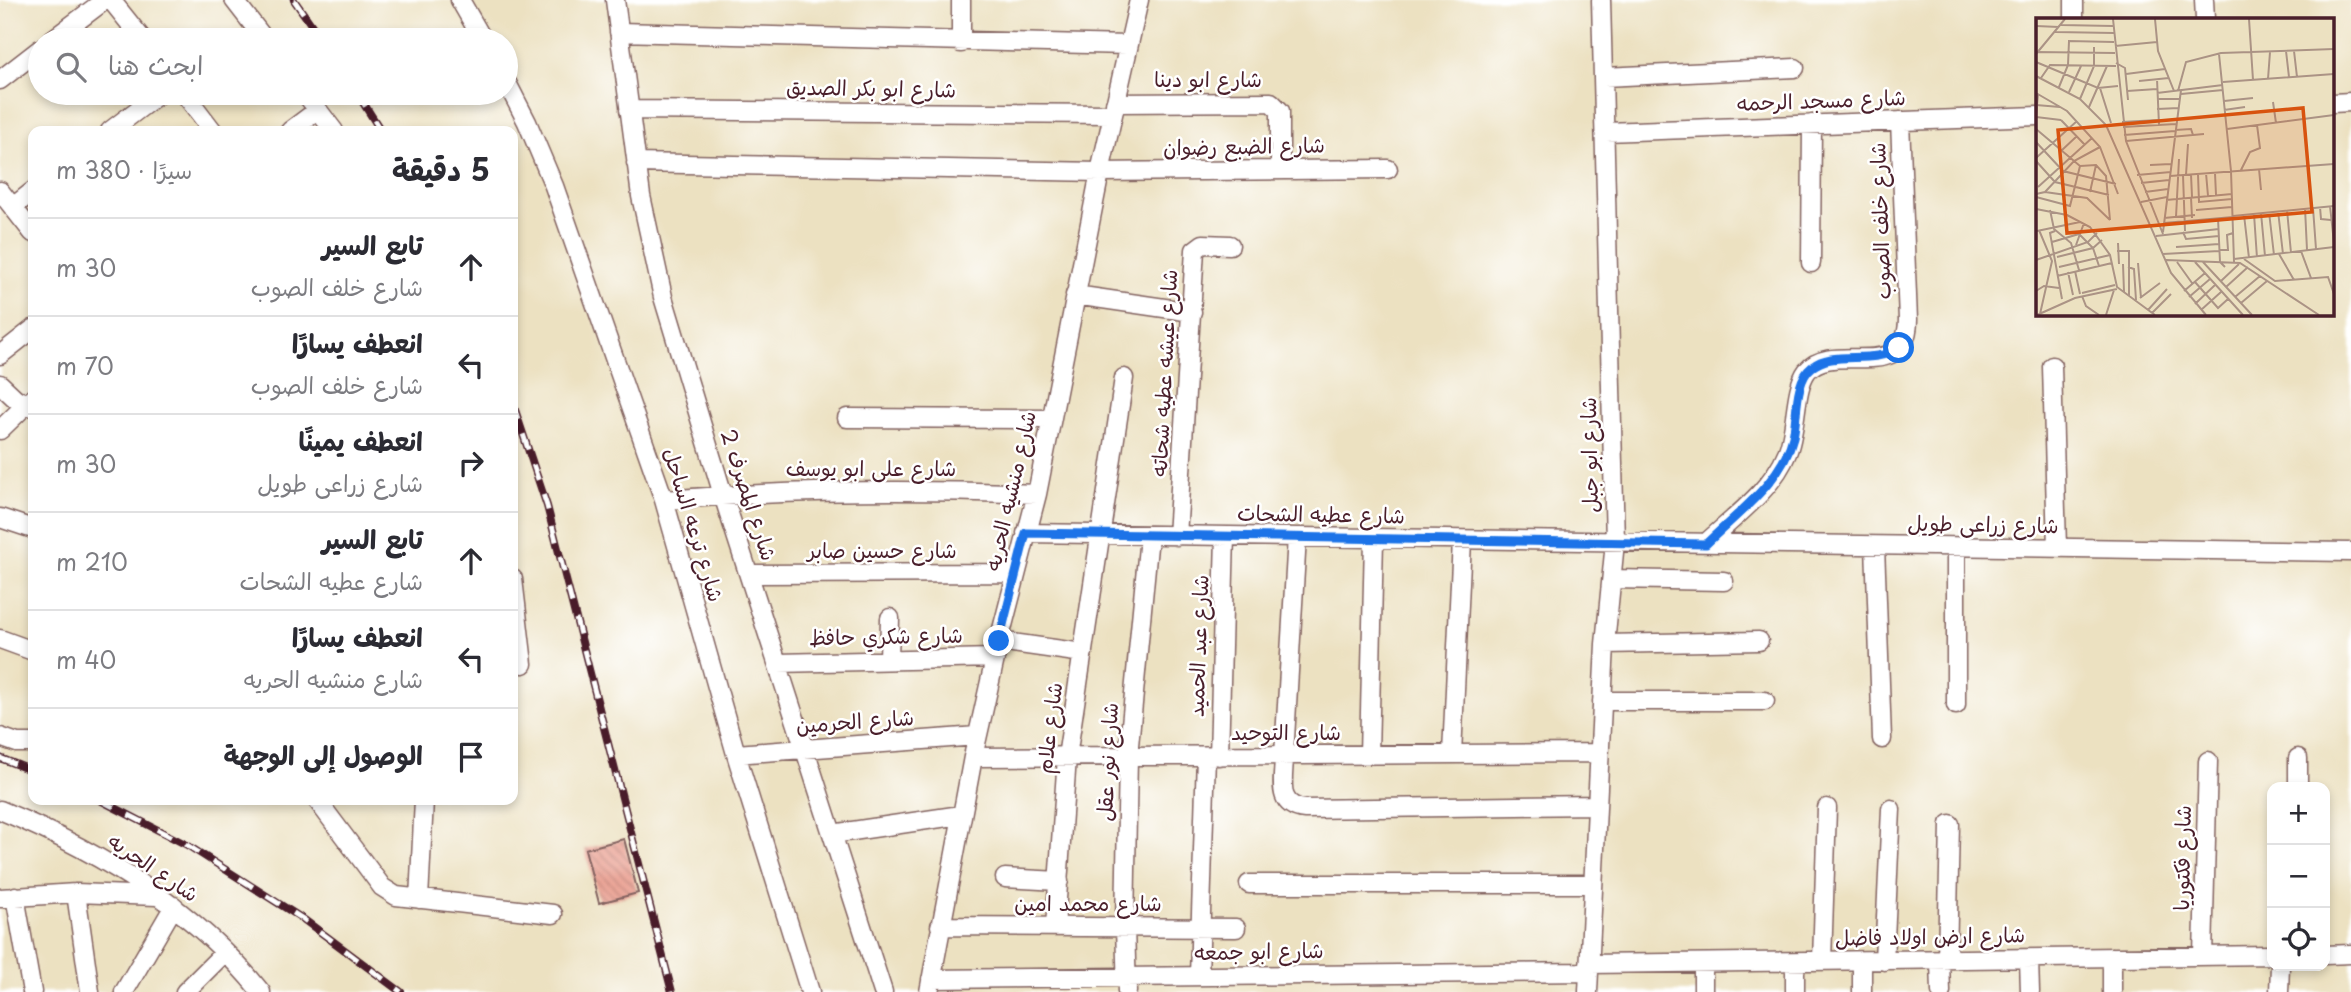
<!DOCTYPE html>
<html lang="ar">
<head>
<meta charset="utf-8">
<style>
	:root { --surface:#fff; --page:#f2f2f3; --text:#2b2b33; --muted:#7c7c81; --line:#e1e1e2 }
	body { margin:0; font-family:"Playpen Sans","Playpen Sans Arabic",sans-serif; background:var(--page); color:var(--text); direction:rtl }
	.controls { position:absolute; right:21px; bottom:21px; display:grid; overflow:hidden; border-radius:14px; box-shadow:0 4px 10px #0003 }
	.controls button { width:63px; height:63px; display:grid; place-items:center; padding:0; border:0; border-bottom:2px solid var(--line); background:var(--surface); color:var(--text); font:35px sans-serif }
	.stop { position:absolute; width:21px; height:21px; margin:-16px; border:5px solid #1a73e8; border-radius:50%; background:#fff }
	.stop.end { background:#1a73e8; border-color:#fff; box-shadow:0 2px 7px #0008 }
	.list { margin:0; padding:0; list-style:none }
	h2 { display:flex; justify-content:space-between; align-items:center; height:91px; margin:0; padding:0 28px; font-size:30px }
	h2 small { font-size:23px; font-weight:400; color:var(--muted) }
	.list li { display:grid; grid-template-columns:46px 1fr auto; gap:21px; align-items:center; box-sizing:border-box; height:98px; padding:0 28px; border-top:2px solid var(--line) }
	.list b { display:block; font-size:26px; white-space:nowrap }
	.list p { margin:0; font-size:23px; white-space:nowrap; color:var(--muted) }
	.list em { font-size:23px; font-style:normal; color:var(--muted) }
	.icon { flex:none; width:38px; height:38px; fill:none; stroke:currentColor; stroke-width:2; stroke-linecap:round; stroke-linejoin:round }
	.map { position:relative; flex:none; width:2351px; height:992px; overflow:hidden; direction:ltr }
	.search { position:absolute; background:var(--surface); box-shadow:0 4px 10px #0003; left:28px; top:28px; width:490px; height:77px; display:flex; align-items:center; gap:18px; box-sizing:border-box; padding:0 24px; border-radius:38px; color:var(--muted); font-size:26px }
	.panel { position:absolute; background:var(--surface); box-shadow:0 4px 10px #0003; left:28px; top:126px; width:490px; height:679px; border-radius:14px; direction:rtl }
	.map>svg:first-child { display:block }
	.building { fill:url(#building-back-hatch) }
	.lines { fill:none; stroke-linecap:round; stroke-linejoin:round }
	.minor-casing { stroke:#836360; stroke-width:21 }
	.minor { stroke:#fff; stroke-width:18 }
	.rail-casing { stroke:#4a1f2b; stroke-width:8 }
	.rail { stroke:#fff; stroke-width:5; stroke-dasharray:16; stroke-linecap:butt }
	.route { stroke:#1a73e8; stroke-width:9 }
	.labels { text-anchor:middle; stroke-width:5; stroke-linejoin:round; paint-order:stroke }
	.street-label { font-size:21px; fill:#4a1f2b; stroke:#fff }
	.inset-road { fill:none; stroke:#ab9385; stroke-width:2 }
	.view { fill:#d8530f; fill-opacity:0.15; stroke:#d8530f; stroke-width:3.5 }
	.inset-edge { fill:none; stroke:#4a1f2b; stroke-width:3.5 }
</style>
</head>
<body>
<div class="map">
<svg width="2351" height="992" viewBox="0 0 2351 992">
	<defs>
		<pattern id="building-back-hatch" width="6" height="6" patternUnits="userSpaceOnUse" patternTransform="scale(1.75)"><rect width="6" height="6" fill="#ea9f90"/><path d="M-1 5l2 2M0 0l6 6M5-1l2 2" fill="none" stroke="#c08176"/></pattern>
	</defs>
	<rect width="100%" height="100%" fill="#fff"/>
	<filter id="ink" filterUnits="userSpaceOnUse"><feTurbulence type="fractalNoise" baseFrequency=".0143" numOctaves="2"/><feDisplacementMap in="SourceGraphic" scale="14" xChannelSelector="R" yChannelSelector="G"/><feConvolveMatrix kernelMatrix="1 2 1 2 8 2 1 2 1" color-interpolation-filters="sRGB"/></filter>
	<filter id="wash" filterUnits="userSpaceOnUse"><feTurbulence type="fractalNoise" baseFrequency=".00686" numOctaves="4" result="noise"/><feDisplacementMap in="SourceGraphic" scale="28" xChannelSelector="R" yChannelSelector="G"/><feGaussianBlur stdDeviation="1.57" result="paint"/><feColorMatrix in="noise" values="0 0 0 0 0 0 0 0 0 0 0 0 0 0 0 0 0 1.4 0 .05"/><feComposite in="paint" operator="in"/></filter>
	<g filter="url(#wash)">
		<rect width="100%" height="100%" fill="#ece1c1"/>
		<g id="blocks">
			<path class="building" d="M624,839l14,54 -39,10 -14,-54z"/>
		</g>
	</g>
	<g filter="url(#ink)">
		<use href="#blocks" fill-opacity="0" stroke="#836360" stroke-width="2"/>
		<g class="lines">
			<defs>
				<path id="minor" d="M111,0l32,40
					M234,0l31,40
					M460,0l23,40
					M615,0l26,196 22,101 60,198 160,497
					M2074,0v19
					M2204,0l1,19
					M619,32l508,13
					M52,40l53,-40
					M961,43v-43
					M1604,77l191,-9
					M0,80l40,-31
					M506,81l21,41 27,64 110,314 72,254 74,238
					M184,93l29,38
					M305,93l29,38
					M1115,103l156,-1 9,9v59
					M2332,103l19,-1
					M629,110l483,4
					M110,131l50,-38
					M290,131l28,-21
					M1606,132l432,-16
					M636,163l464,9 288,-3
					M0,191l33,42
					M13,207l20,-16
					M1811,263l1,-139
					M1075,295l117,17
					M0,355l33,-26
					M2052,366l5,182
					M0,384l16,15 17,8
					M847,418l204,1
					M0,430l33,-32
					M664,500c125,-10 248,-11 373,-6
					M0,518l33,11
					M1026,533l1325,19
					M1177,536l18,-286 8,-6 27,1
					M1297,537l-13,218c0,25 -9,51 21,54l291,-4
					M1706,543c28,-26 66,-53 81,-90 10,-22 7,-65 20,-82 26,-32 100,15 101,-51l-8,-199
					M1875,546l7,193
					M1956,547v158
					M749,574l267,-1
					M513,579l10,85
					M1613,579l111,2
					M0,639l33,12
					M999,641l84,12
					M1605,644l154,-3
					M889,660l1,-42
					M778,663l217,-5
					M1602,701h163
					M0,737l17,6h16
					M736,754l241,-18
					M1452,754l10,-214
					M1369,755l5,-216
					M1219,756l6,-220
					M973,757l626,-4
					M2298,758v29
					M317,800l65,87 14,9 9,1 148,17
					M0,810c99,41 194,98 261,182
					M832,834l129,-19
					M1005,878l54,3
					M1249,884h343
					M76,893l14,99
					M15,896l17,96
					M0,898l76,-5 81,3
					M419,899l5,-99
					M940,926l296,2
					M1055,927l12,-170 57,-379
					M2325,955l26,-1
					M2203,956l5,-195
					M2112,957v35
					M2029,959l1,33
					M1940,960l1,32
					M1947,960l3,-136
					M1822,961l5,-153
					M1862,961v31
					M1884,961l7,-152
					M1703,963v29
					M1589,964l683,-9
					M1199,976l7,-220
					M931,979l658,-7
					M124,992l50,-86
					M185,992l40,-40
					M929,992l44,-235 26,-116 38,-147 63,-322 39,-172
					M1127,992l-2,-65 3,-171 21,-220
					M1588,992l17,-348 10,-102 -14,-542
					M1795,992v-30
					M2279,992l1,-26"/>
			</defs>
			<use href="#minor" class="minor-casing"/>
			<use href="#minor" class="minor"/>
			<defs>
				<path id="rail" d="M294,0l28,40
					M357,93l24,38
					M513,404l34,102 125,486
					M0,758l33,13
					M100,800l87,45 116,74 98,73"/>
			</defs>
			<use href="#rail" class="rail-casing"/>
			<use href="#rail" class="rail"/>
		</g>
	</g>
	<g class="lines" filter="url(#ink)">
		<path class="route" d="M999,641l27,-108 680,11c31,-31 76,-62 87,-107 5,-21 1,-56 19,-70 22,-18 60,-1 87,-19"/>
	</g>
	<g class="labels">
		<g class="street-label">
			<text x="1208" y="87">شارع ابو دينا</text>
			<text transform="translate(871 89) rotate(1)" y="7">شارع ابو بكر الصديق</text>
			<text transform="translate(1821 101) rotate(-2)" y="7">شارع مسجد الرحمه</text>
			<text transform="translate(1244 147) rotate(-1)" y="7">شارع الضبع رضوان</text>
			<text transform="translate(1881 221) rotate(-92)" y="7">شارع خلف الصوب</text>
			<text transform="translate(1165 373) rotate(-87)" y="7">شارع عيشه عطيه شحاته</text>
			<text transform="translate(1590 455) rotate(-91)" y="7">شارع ابو جبل</text>
			<text x="871" y="476">شارع على ابو يوسف</text>
			<text transform="translate(1011 491) rotate(-77)" y="7">شارع منشيه الحريه</text>
			<text transform="translate(748 495) rotate(72)" y="7">شارع المصرف 2</text>
			<text transform="translate(1321 515) rotate(1)" y="7">شارع عطيه الشحات</text>
			<text transform="translate(693 525) rotate(73)" y="7">شارع ترعه الساحل</text>
			<text transform="translate(1983 525) rotate(1)" y="7">شارع زراعى طويل</text>
			<text x="882" y="558">شارع حسين صابر</text>
			<text transform="translate(886 637) rotate(-1)" y="7">شارع شكري حافظ</text>
			<text transform="translate(1199 646) rotate(-88)" y="7">شارع عبد الحميد</text>
			<text transform="translate(855 722) rotate(-4)" y="7">شارع الحرمين</text>
			<text transform="translate(1050 728) rotate(-83)" y="7">شارع علام</text>
			<text x="1286" y="740">شارع التوحيد</text>
			<text transform="translate(1108 762) rotate(-87)" y="7">شارع نور عقل</text>
			<text transform="translate(2183 858) rotate(-89)" y="7">شارع فكتوريا</text>
			<text transform="translate(153 868) rotate(34)" y="7">شارع الحريه</text>
			<text x="1088" y="911">شارع محمد امين</text>
			<text transform="translate(1930 937) rotate(-1)" y="7">شارع ارض اولاد فاضل</text>
			<text transform="translate(1259 952) rotate(-1)" y="7">شارع ابو جمعه</text>
		</g>
	</g>
	<g transform="translate(2036 18)">
		<rect width="298" height="298" fill="#ece1c1"/>
		<path class="inset-road" d="M77,1l13,122 37,93M119,1l3,32 16,40M213,1l4,61M25,7l52,1M0,8l23,1M19,14l59,1M79,28l42,-4M250,33l3,26M258,33l3,26M0,34l79,1M0,36l29,-35M183,36l12,117 3,91M0,44l62,26 20,-2M80,45l9,5 3,32M90,56l39,-5M0,58l44,23 26,26 65,148 35,42M5,60l9,-13 66,1M121,61l2,46M232,61l2,-27M103,63l30,-3M187,64l111,-8M23,69l9,-22 1,-24 45,1M64,70l11,35M91,73l30,-2M142,73l8,-29 35,-9 113,-4M33,74l12,-26M0,75l31,18 33,36 18,47M121,75l66,-8M145,76l42,-4M44,81l14,-33v-19M121,81h23M188,83l29,-3M237,84l3,21M0,87l24,2M53,89l18,-41M121,91l22,-1M188,92l21,-3M0,99l25,3M0,99l2,-23M25,102l24,25M86,104l36,-2M87,109l53,-3M0,111l44,37M191,111l107,-14M139,112l16,-1 2,6M88,117l51,-4M90,123l78,-7M0,124l27,29 53,13M25,133l16,-15M0,140l41,-37M0,143l19,21 54,13M114,147l21,-1M44,148l16,-1 10,11 4,44M223,151l2,21M205,152l9,-18 10,-4 -3,-23M170,155l2,23M179,155l1,22M155,156l1,23M162,156l1,28 33,-3M101,157l34,-3M147,157l2,56M150,157l2,-31M134,158l164,-12M105,165l28,-3M2,169l54,-49M9,174l42,6 23,22M54,174l6,-27M109,174l23,-3M0,176l9,-2 29,-31 26,-14M0,179l34,9 10,-40M155,179l1,21M130,182l66,-6M105,184l26,-5M294,188l4,37M284,189l1,12 10,1M269,190l2,42M277,190l3,41M0,191l31,6 23,12 20,28 7,32 38,28M14,192l4,19 17,14 8,27M160,192l36,-3M251,192l4,43M242,193l5,43M233,194l5,43M225,195l4,43M218,196l3,44M208,197l5,43M197,198l101,-10M140,199l3,-58M128,200l31,-3M182,200l2,44 5,5M128,205l69,-6M3,212l13,31 -12,53M1,213l43,-9M19,213l-5,2 12,66M127,214l18,-142M147,214l3,7 33,-3M120,218l63,-7M16,224l27,-8 14,14 6,18M82,225l1,21M40,227l8,-22M140,229l43,-3M183,232h9l-1,-15 6,-2M81,233h12v45M265,233l10,27M127,236l56,-3M243,236l15,26M21,239l36,-9 9,-8M198,241l100,-12M208,241l31,22 53,-4 6,17M0,242l52,-18 9,-9M130,242l74,3 79,52M141,244l15,21M159,244l48,53M167,244l49,53M102,245l3,35M87,246l1,28M23,249l51,-12M92,249l6,2 2,31M39,253l5,23M32,254l5,23M21,258l55,-13M185,263l18,-17M159,264l23,26 10,-9M190,269l22,-20M0,273l8,-5 15,2M148,273l21,-18M46,275l33,-8M46,278l4,10 13,9M153,279l21,-18M199,279l25,-21M104,280l20,-15M205,285l26,-22M159,286l20,-19M112,292l19,-21M165,292l20,-18M116,295l19,-19M1,297l38,-17 42,-9M70,297l8,-25"/>
		<path class="view" d="M267,90l9,104 -245,21 -9,-103z"/>
		<rect width="298" height="298" class="inset-edge"/>
	</g>
</svg>
<div class="controls">
<button>+</button>
<button>−</button>
<button><svg class="icon" aria-label="locate" viewBox="0 0 24 24"><circle cx="12" cy="12" r="6"/><path d="M12 2v4M12 18v4M2 12h4M18 12h4"/></svg></button>
</div>
<div class="stop" style="left:1899px;top:348px"></div>
<div class="stop end" style="left:999px;top:641px"></div>
<div class="search"><svg class="icon" aria-label="search" viewBox="0 0 24 24"><circle cx="10" cy="10" r="6"/><path d="M15 15l6 6"/></svg>ابحث هنا</div>
<section class="panel">
<h2>5 دقيقة<small>سيرًا · 380 m</small></h2>
<ul class="list">
<li><svg class="icon" aria-label="ahead" viewBox="0 0 24 24"><path d="M12 20V5M6 11l6-6 6 6"/></svg><div><b>تابع السير</b><p>شارع خلف الصوب</p></div><em>30 m</em></li>
<li><svg class="icon" aria-label="left" viewBox="0 0 24 24"><path d="M17 20v-9H6M10 6l-5 5 5 5"/></svg><div><b>انعطف يسارًا</b><p>شارع خلف الصوب</p></div><em>70 m</em></li>
<li><svg class="icon" aria-label="right" viewBox="0 0 24 24"><path d="M7 20v-9h11M14 6l5 5-5 5"/></svg><div><b>انعطف يمينًا</b><p>شارع زراعى طويل</p></div><em>30 m</em></li>
<li><svg class="icon" aria-label="ahead" viewBox="0 0 24 24"><path d="M12 20V5M6 11l6-6 6 6"/></svg><div><b>تابع السير</b><p>شارع عطيه الشحات</p></div><em>210 m</em></li>
<li><svg class="icon" aria-label="left" viewBox="0 0 24 24"><path d="M17 20v-9H6M10 6l-5 5 5 5"/></svg><div><b>انعطف يسارًا</b><p>شارع منشيه الحريه</p></div><em>40 m</em></li>
<li><svg class="icon" aria-label="arrive" viewBox="0 0 24 24"><path d="M6 21V4h12l-3 4 3 4H6"/></svg><div><b>الوصول إلى الوجهة</b></div></li>
</ul>
</section>
</div>
</body>
</html>
